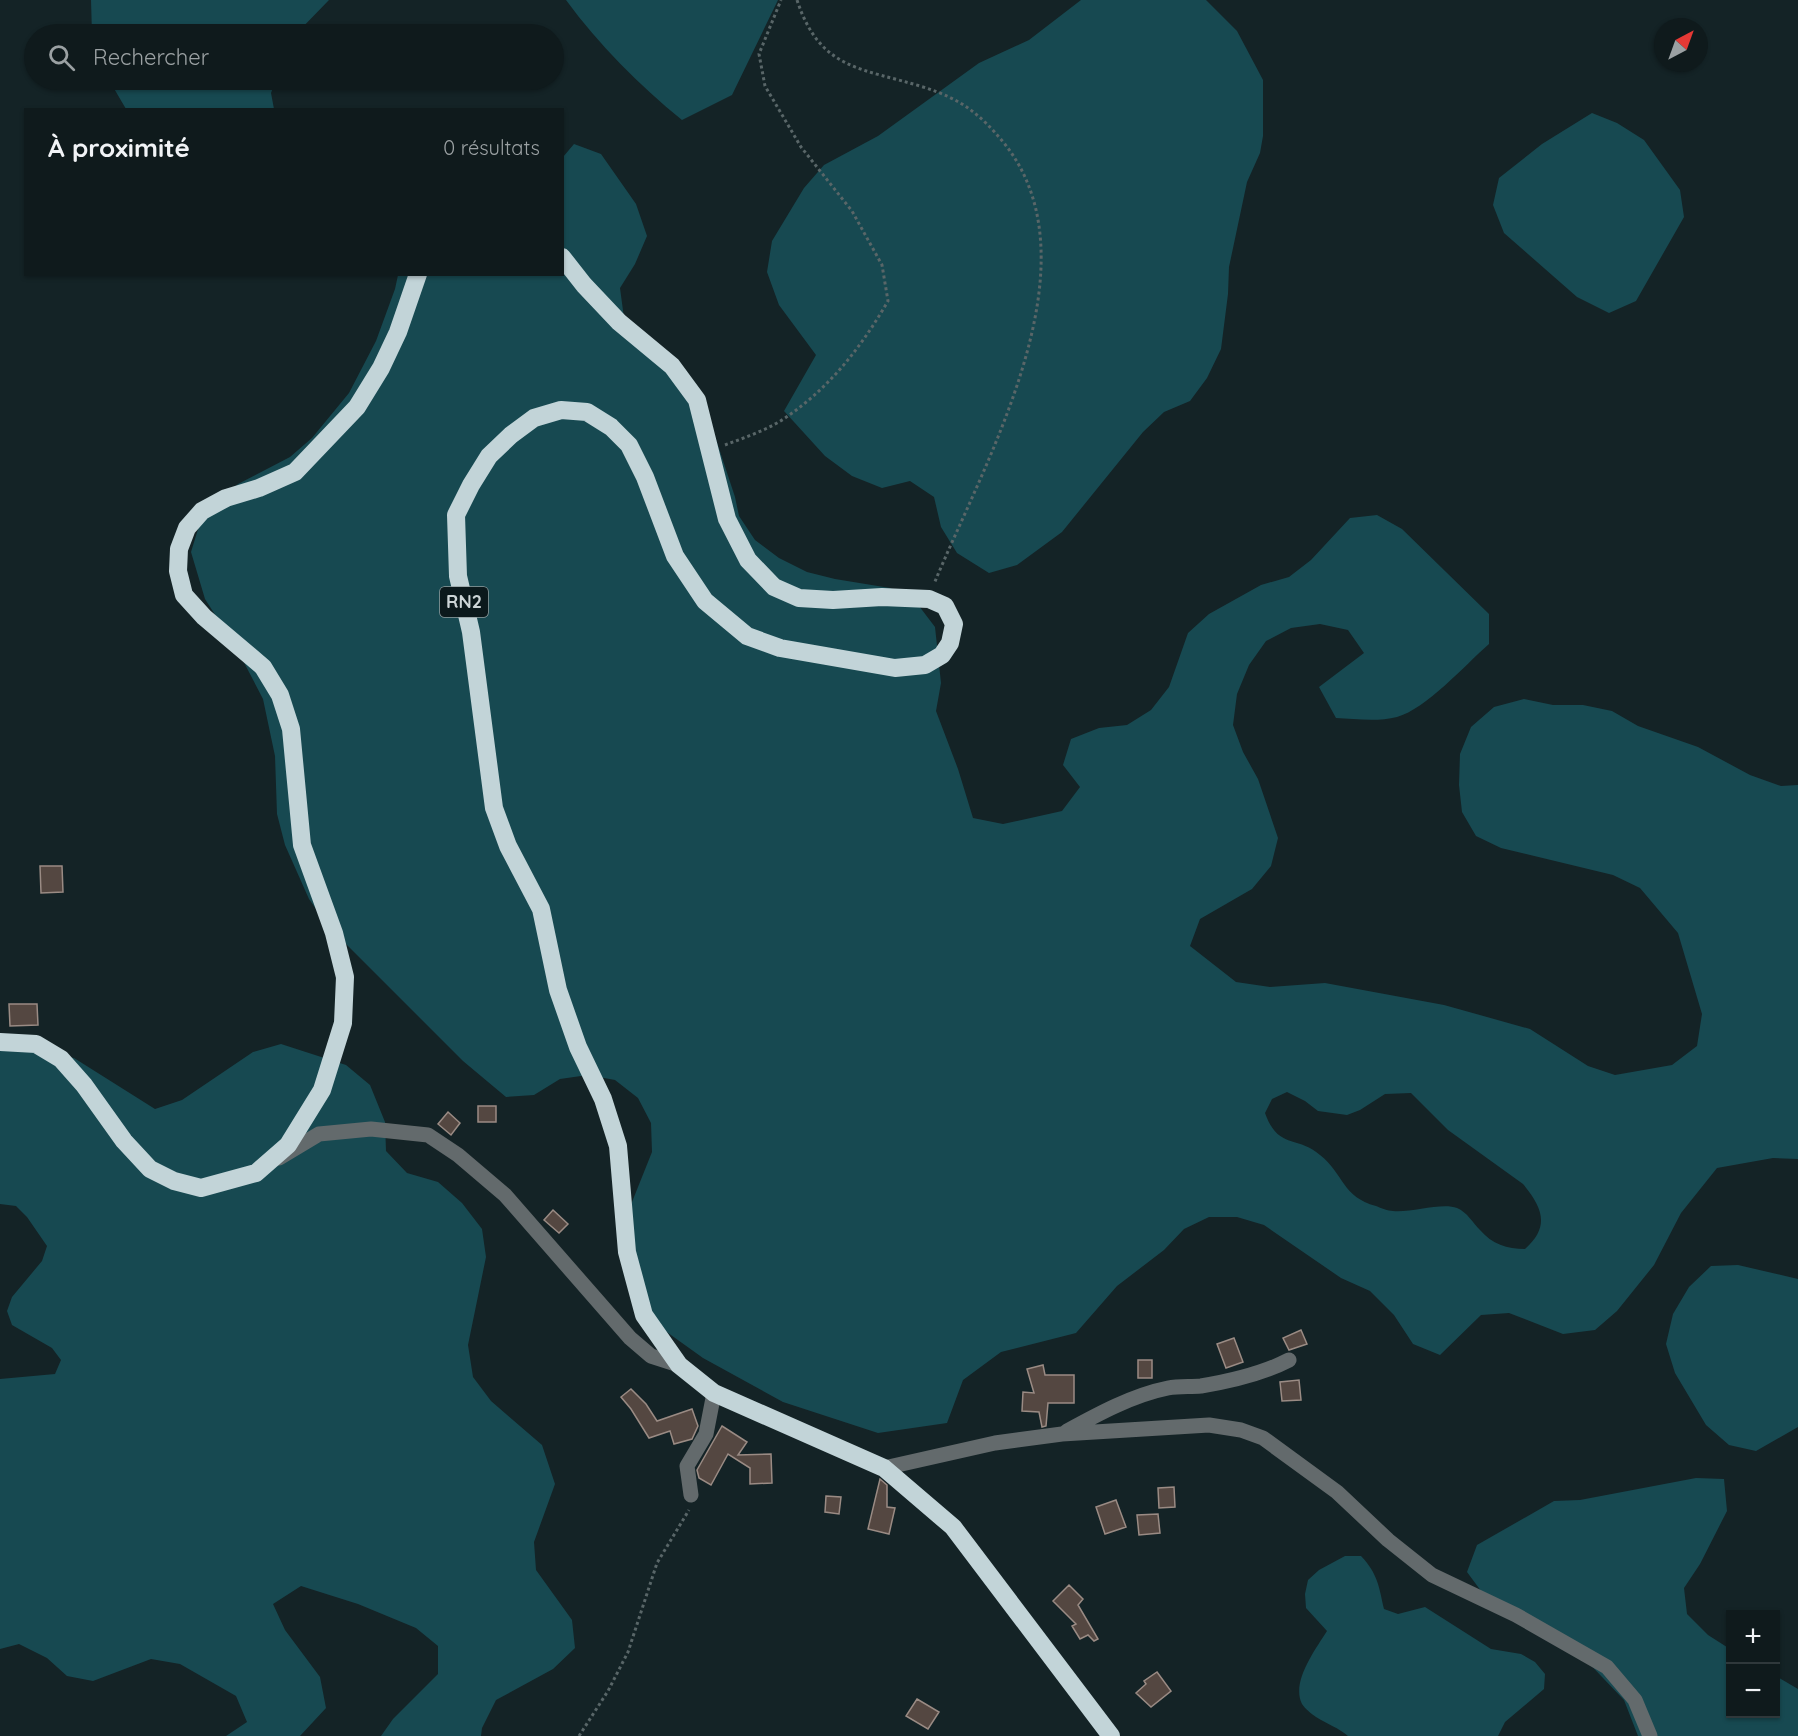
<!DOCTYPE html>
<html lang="fr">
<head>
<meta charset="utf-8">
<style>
	:root { --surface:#0f1a1c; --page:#182325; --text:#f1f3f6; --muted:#9ba1a3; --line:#2f383b }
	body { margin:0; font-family:Quicksand,sans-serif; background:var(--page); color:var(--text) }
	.controls { position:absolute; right:18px; bottom:18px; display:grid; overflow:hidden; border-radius:0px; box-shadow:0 2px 4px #0004 }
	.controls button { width:54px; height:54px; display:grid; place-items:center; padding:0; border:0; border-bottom:2px solid var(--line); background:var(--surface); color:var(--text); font:30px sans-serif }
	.compass { position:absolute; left:1654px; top:18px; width:54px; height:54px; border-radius:50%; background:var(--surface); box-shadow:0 2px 4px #0004; rotate:41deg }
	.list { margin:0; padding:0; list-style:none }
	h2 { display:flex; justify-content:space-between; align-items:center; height:78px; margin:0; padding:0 24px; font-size:26px }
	h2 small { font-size:20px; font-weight:400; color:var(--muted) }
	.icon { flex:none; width:33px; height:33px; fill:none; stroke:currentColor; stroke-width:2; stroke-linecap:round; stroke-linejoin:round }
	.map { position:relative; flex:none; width:1798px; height:1736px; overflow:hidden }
	.search { position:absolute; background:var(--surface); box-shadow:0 2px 4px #0004; left:24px; top:24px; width:540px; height:66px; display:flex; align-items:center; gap:15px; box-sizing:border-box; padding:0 21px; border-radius:33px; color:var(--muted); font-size:22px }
	.panel { position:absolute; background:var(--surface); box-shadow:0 2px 4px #0004; left:24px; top:108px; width:540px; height:168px; border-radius:0px }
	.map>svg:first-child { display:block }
	.green { fill:#174951; fill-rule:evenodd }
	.building { fill:#544741; stroke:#9a8b84; stroke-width:1.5 }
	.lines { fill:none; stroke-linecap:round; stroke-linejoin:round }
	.path { stroke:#596668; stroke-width:3; stroke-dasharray:3 3; stroke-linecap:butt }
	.minor { stroke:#636a6c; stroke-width:15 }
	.highway { stroke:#c2d4d8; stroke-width:18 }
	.labels { text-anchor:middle; stroke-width:4.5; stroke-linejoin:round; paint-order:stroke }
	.shield { fill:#0b191c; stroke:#929d9f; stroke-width:1.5 }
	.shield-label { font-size:18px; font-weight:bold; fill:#ccd5d7 }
</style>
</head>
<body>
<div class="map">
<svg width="1798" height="1736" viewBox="0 0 1798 1736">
	<rect width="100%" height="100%" fill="#142326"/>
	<path class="green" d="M91,0h238l-33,34h-204z
		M566,0h212l-46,95 -50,25c-43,-35 -83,-75 -116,-120z
		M1081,0h125l31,31 26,49v56l-3,17 -13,29 -18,85 -1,27 -7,55 -14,29 -17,23 -26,11 -21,20 -81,100 -45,33 -28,8 -32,-20 -16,-26 -7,-30 -24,-16 -28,7 -30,-12 -27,-20 -41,-45 32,-56 -37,-50 -12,-33 5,-31 32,-53 20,-23 54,-29 101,-73 50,-23z
		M109,80h167l-5,13 3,16h-148z
		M1592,113l25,10 27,17 36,50 4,27 -48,84 -27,12 -32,-16 -73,-64 -11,-28 6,-27 43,-34z
		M574,144l27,10 35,50 11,32 -12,28 -15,24 4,30 82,91 29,88 4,19 16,24 24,18 28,14 28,7 55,9 26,14 19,25 6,56 -5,28 22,58 15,49 30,6 59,-13 18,-24 -17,-22 8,-26 28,-11 28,-3 24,-15 18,-23 19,-54 21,-19 52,-29 28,-8 22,-17 39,-42 27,-3 25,14 87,85v30c-24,21 -63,65 -92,73 -19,5 -42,2 -61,1l-17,-31 45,-34 -16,-23 -28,-6 -29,4 -25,13 -17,24 -12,29 -4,31 10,27 15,27 20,59 -7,28 -19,23 -52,30 -10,27 46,36 34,5 55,-4 119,22 86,24 58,37 27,9 57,-10 25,-19 5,-32 -24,-81 -38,-45 -27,-13 -112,-27 -25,-12 -14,-24 -3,-27 1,-31 11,-27 23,-20 30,-8 29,6h30l29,6 26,15 60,21 52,28 31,11 17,-1v374l-25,-1 -56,10 -36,45 -27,52 -37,46 -22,19 -32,4 -54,-21 -28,2 -41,40 -27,-11 -19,-29 -24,-24 -29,-13 -77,-53 -27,-8h-28l-25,12 -20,21 -47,36 -41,47 -75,19 -38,28 -16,43 -69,10 -95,-31 -80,-44 -60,-43 -23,-83 32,-80 -1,-29 -13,-25 -23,-18 -27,-5 -28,4 -26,16 -28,2 -43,-36 -135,-135 -19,-27 -24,-54 -8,-31 -2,-58 -12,-57 -26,-50 -32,-50 -14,-47 8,-26 18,-23 21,-19 52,-27 22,-19 37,-45 27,-52 19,-52 3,-14 164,-1 1,-117zM1287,1092l18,9 13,10 29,4 13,-5 25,-16 26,-1 37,37 75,54c20,24 27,43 2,65 -18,0 -33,-5 -45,-19 -7,-7 -13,-18 -23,-22 -15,-6 -46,5 -64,3 -5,0 -12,-3 -17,-5 -34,-9 -32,-32 -56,-51 -23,-20 -42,-5 -55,-42l7,-14z
		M0,1044h12l62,14 81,51 27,-9 71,-48 28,-8 65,21 24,20 15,37 1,29 21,22 31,9 24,21 20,26 4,28 -18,88 5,32 18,24 51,44 13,39 -21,58 2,28 36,50 3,28 -22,21 -57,31 -14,28 -1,8h-100l12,-17 45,-45v-28l-22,-18 -58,-24 -57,-18 -28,18 12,26 35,47 6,31 -26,28h-74l21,-14 -11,-26 -56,-32 -29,-5 -58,22 -26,-5 -20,-18 -28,-14 -19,5v-270l55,-5 6,-14 -9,-12 -40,-23 -5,-14 5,-14 30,-36 5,-15 -20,-29 -11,-11 -16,-2z
		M1738,1265l60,14v148l-42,24 -27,-6 -23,-20 -31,-52 -9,-29 7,-30 16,-27 22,-21z
		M1696,1478l28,1 3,32 -27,53 -16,24 3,26 21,21 22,14v65h46v-38l22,13v47h-160l-14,-36 -62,-65 -78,-40 -17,-23 10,-27 77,-44 26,-1z
		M1345,1556h16c17,18 18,31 23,53l14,5 27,-7 66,42 30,5 14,8 10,12 -1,15 -39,33 -7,14h-150c-9,-8 -21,-12 -32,-19 -4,-3 -11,-8 -14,-13 -11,-22 13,-54 25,-73l-21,-23 -1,-14 3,-14 11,-10z"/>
	<path class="building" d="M40,866h22l1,26 -22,1z
		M9,1004h28l1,21 -28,1z
		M478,1106h18v16h-18z
		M448,1112l12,11 -9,12 -13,-11z
		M553,1210l15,14 -9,9 -15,-13z
		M1301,1330l6,14 -18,6 -6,-12z
		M1234,1338l9,24 -17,6 -9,-24z
		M1138,1360h14v18h-14z
		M1043,1365l2,10h29v28h-26l-2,23 -4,1 -3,-15 -17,-1 1,-19 11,1 -7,-24z
		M1299,1380l2,20 -19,1 -2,-19z
		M631,1389l15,15 11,17 35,-12 6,17 -6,13 -18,5 -4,-13 -21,7 -18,-29 -10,-12z
		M722,1426l25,16 -9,13 33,-1 1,29 -22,1v-16l-22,-14 -17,31 -12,-7 -2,-8z
		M880,1479l7,6v22l8,1 -6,26 -21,-5z
		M1174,1487l1,20 -16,1 -1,-20z
		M826,1496l15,1 -2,17 -14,-2z
		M1116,1500l10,27 -21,7 -9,-27z
		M1158,1514l2,19 -21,2 -2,-20z
		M1069,1585l14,14 -5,6 20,34 -4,2 -6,-6 -8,4 -8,-13 4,-2 -23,-23z
		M1157,1672l14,19 -20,16 -15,-14 10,-9 -2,-3z
		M917,1699l22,13 -11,17 -22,-13z"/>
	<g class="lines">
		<path class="path" d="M797,0c23,71 66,68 126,87 38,12 56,26 81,56 97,121 -21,321 -70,441
			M725,445c21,-8 45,-16 63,-29 43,-30 74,-70 100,-115l-6,-36 -30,-54 -51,-64 -36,-61 -6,-32 22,-54
			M579,1736l29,-45 20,-39 29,-89 32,-53"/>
		<path class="minor" d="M279,1158l40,-24 52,-5 57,6 30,20 47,40 125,143 21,18 28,9
			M1067,1431c31,-17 66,-36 101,-43 11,-2 22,-1 33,-2 30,-5 61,-12 88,-26
			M884,1468l111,-25 67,-9 147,-9 32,5 22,8 74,54 51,48 44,35 84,40 91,52 28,33 15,36
			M691,1495l-4,-29 19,-32 8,-41"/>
		<path class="highway" d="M562,257l22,28 35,37 53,44 25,34 30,119 21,41 26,27 25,11 34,2 49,-3 47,2 16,7 9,18 -4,19 -8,12 -17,10 -30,3 -115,-20 -33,-12 -42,-35 -30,-45 -30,-79 -16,-32 -18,-18 -24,-15 -26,-2 -27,8 -23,17 -22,21 -18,29 -15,30 2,61 13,56 23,176 14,38 33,63 17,81 20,57 25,52 15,47 9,106 17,63 35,50 35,28 170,75 69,59 158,209
			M0,1042l36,2 25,15 23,26 40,56 26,28 24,12 27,7 55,-15 32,-28 34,-55 21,-67 2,-46 -11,-44 -32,-88 -11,-116 -11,-34 -17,-28 -59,-50 -20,-22 -6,-24 1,-22 8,-21 15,-17 24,-13 33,-10 36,-16 62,-65 24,-39 17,-36 20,-58"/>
	</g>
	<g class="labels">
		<rect class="shield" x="440" y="587" width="48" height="30" rx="4.5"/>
		<g class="shield-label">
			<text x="464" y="608">RN2</text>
		</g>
	</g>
</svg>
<div class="controls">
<button>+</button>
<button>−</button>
</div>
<svg class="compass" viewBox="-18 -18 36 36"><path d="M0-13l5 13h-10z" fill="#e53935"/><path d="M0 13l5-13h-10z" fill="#9ba1a3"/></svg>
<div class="search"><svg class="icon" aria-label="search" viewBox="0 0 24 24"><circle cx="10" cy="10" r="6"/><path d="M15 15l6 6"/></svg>Rechercher</div>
<section class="panel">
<h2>À proximité<small>0 résultats</small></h2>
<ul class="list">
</ul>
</section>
</div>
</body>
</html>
